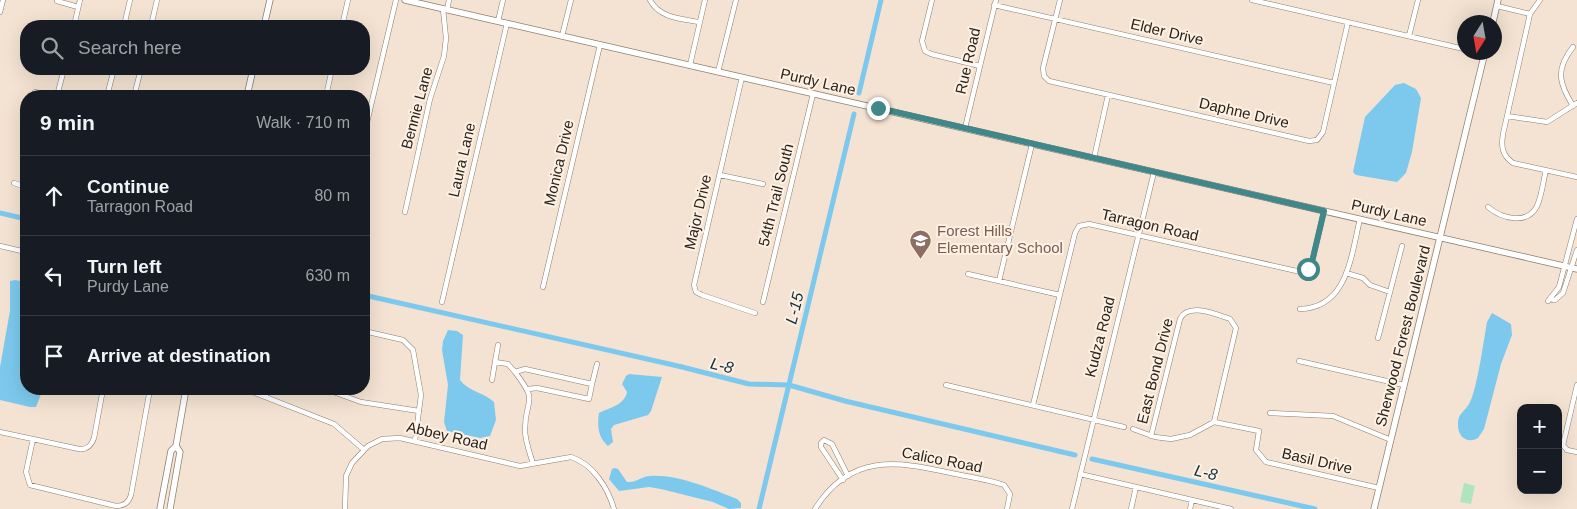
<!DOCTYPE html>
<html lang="en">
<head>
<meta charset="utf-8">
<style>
	:root { --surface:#171b24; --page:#20242c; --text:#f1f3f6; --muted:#9ea1a6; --line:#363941 }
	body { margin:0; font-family:Arial,sans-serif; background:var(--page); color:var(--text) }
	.controls { position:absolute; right:15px; bottom:15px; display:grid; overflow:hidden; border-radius:10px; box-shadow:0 5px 20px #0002 }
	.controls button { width:45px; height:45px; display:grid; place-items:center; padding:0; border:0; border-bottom:1px solid var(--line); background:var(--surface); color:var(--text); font:25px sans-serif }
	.compass { position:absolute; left:1457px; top:15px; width:45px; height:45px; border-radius:50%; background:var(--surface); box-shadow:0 5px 20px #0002; rotate:191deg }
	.stop { position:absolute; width:15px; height:15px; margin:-11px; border:4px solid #3f8788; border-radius:50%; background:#fff }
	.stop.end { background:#3f8788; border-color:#fff; box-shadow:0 1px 5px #0008 }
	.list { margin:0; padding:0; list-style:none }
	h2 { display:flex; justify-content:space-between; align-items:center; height:65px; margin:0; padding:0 20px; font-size:21px }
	h2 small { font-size:16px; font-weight:400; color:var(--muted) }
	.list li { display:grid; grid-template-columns:32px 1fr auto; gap:15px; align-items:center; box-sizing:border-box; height:80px; padding:0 20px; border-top:1px solid var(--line) }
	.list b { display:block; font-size:19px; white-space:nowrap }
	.list p { margin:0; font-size:16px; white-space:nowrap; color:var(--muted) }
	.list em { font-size:16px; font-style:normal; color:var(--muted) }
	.icon { flex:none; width:28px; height:28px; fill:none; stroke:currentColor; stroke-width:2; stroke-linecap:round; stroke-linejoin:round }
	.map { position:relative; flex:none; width:1577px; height:509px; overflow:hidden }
	.search { position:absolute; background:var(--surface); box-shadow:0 5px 20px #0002; left:20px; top:20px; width:350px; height:55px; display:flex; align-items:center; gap:12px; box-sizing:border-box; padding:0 18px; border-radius:20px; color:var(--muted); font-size:19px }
	.panel { position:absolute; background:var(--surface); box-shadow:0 5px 20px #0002; left:20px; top:90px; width:350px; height:305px; border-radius:20px }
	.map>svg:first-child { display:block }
	.green { fill:#aee5bf }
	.water { fill:#7cc9ed }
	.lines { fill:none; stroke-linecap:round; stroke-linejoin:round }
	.canal { stroke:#7cc9ed; stroke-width:5 }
	.minor-casing { stroke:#8d7e6f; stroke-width:5.5 }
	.tertiary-casing { stroke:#8d7e6f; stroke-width:7 }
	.minor { stroke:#fff; stroke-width:4.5 }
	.tertiary { stroke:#fff; stroke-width:5.5 }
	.route { stroke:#3f8788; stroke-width:6 }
	.labels { text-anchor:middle; stroke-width:4; stroke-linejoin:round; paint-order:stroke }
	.street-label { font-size:15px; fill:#29231c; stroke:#fef1e3 }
	.education-label { font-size:15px; fill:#785e54; stroke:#fef1e3; text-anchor:start }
	.water-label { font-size:16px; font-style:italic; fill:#0d3141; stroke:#fef1e3 }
</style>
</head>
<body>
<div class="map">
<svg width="1577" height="509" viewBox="0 0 1577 509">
	<rect width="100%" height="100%" fill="#f4e3d2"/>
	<path class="green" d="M1464,483l11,3 -4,18 -11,-2z"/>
	<path class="water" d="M1404,83l12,6 5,9 -9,54 -6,21 -9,9 -41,-7 -3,-3 12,-55 30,-32z
		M15,280l11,2v107h17l-7,18h-6l-30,-7v-33l10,-56v-30z
		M1492,313l19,11 1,11 -11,29 -17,65 -6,9c-11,6 -20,-1 -20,-13 -1,-12 8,-14 12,-23 7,-13 14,-63 17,-80z
		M448,330l9,1 6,4 -3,45c9,12 23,12 34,22l2,18 -6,16 -10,2 -33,-7 -3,-9 4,-37 -6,-35 1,-9z
		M629,374l33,3 -11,34 -3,4 -34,10 -3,4 2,13 -5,4c-10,-8 -11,-21 -9,-33 11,-6 25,-7 28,-21l-5,-8 4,-8z
		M615,468l3,1 9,13c9,1 15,-6 23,-6 28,-2 61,13 87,23l4,4v5l-12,1 -16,-7 -52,-13 -12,-2 -30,4 -10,-12 3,-10z"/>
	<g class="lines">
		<path class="canal" d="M859,93l22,-93
			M0,213l26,6
			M364,295l314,71 71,18 40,1 56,16 230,54
			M1092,459l223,50
			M759,509l95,-395"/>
		<defs>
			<path id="minor" d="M650,0c9,18 32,19 49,22
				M932,0l-10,41 3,10 6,3 49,12
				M1060,0l-17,68 1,8 5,5 260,60 8,-1 6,-8 25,-110
				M1252,0l212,49
				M1540,0l-10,14 -27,120c-2,13 -1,21 10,29l64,14
				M57,1l21,6
				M994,5l340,78
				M1497,6l33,8
				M447,10l2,-10
				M0,12l3,-12
				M498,21l5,-21
				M74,26l6,-26
				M124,26l6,-26
				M151,26l6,-26
				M342,26l6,-26
				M562,36l9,-36
				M1409,36l9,-36
				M1573,47c-18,23 -14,36 0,59
				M690,65l15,-65
				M718,72l18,-72
				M742,77l-48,208 2,7 6,3 53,18
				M35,92l15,4
				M57,96l7,-27
				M107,96l7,-27
				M134,96l7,-27
				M326,96l6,-27
				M1507,116l40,6 30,-19
				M965,128l31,-128
				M364,135l32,-135
				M25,138h1
				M1094,158l14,-63
				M720,175l43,9
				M14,183l12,4
				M1488,207c13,11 39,19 49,-1 5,-11 6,-24 9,-36
				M405,212l25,-113 14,-43 2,-18 -3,-29
				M0,246l26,6
				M1346,273l17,5 7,7 20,7
				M968,274l92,21
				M999,281l33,-137
				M543,287l57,-242
				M1550,299l5,1 8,-7 14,-43
				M1548,301l11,-14 18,-68
				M442,302l65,-279
				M763,302l50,-208
				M1300,309c48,-1 51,-54 60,-90
				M364,331l39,9 10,10 8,45 -6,46
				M1378,338l24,-92
				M498,345l-3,17 13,2 7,8
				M1299,361l105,24
				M492,380l3,-18
				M592,384l5,-20
				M946,385l178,42
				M1577,385l-14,60 4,5 10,2
				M245,389l89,35 29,25
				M325,389l36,13 58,9
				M528,389l9,-1 52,11 3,-15 -67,-15 -10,3c25,33 10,24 10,58 0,11 5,23 8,34
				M265,397l4,-8
				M1033,405l42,-172 4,-7 10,-2 212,48 7,-3 4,-7 12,-51
				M1270,413l63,3 58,24
				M1133,429l22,8 16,2 19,-4 24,-13 45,9 -3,19 10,12 113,26
				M0,432l79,17c8,1 12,-3 15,-11l9,-49
				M1151,436l29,-117c8,-17 36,-5 50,0l6,9 -22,94
				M33,439l-7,33 4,13 86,21c8,0 13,-4 15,-11l19,-106
				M1080,474l151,35
				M843,480l-22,-33v-4l3,-3 8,4 16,32
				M345,509l1,-33 6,-13 16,-17 14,-7 18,-1 120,28 51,-9c22,7 37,31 43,52
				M815,509c35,-56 82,-48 136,-36 18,4 36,6 53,12l6,9 -3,15
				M1072,509l82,-337
				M1131,509l5,-22
				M1190,509l2,-9"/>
			<path id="tertiary" d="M405,0l1172,269
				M1493,22l5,-22
				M264,26l6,-26
				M247,96l6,-27
				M160,509l11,-58 5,-5 10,-57
				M170,509l10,-57 -4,-6
				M1374,509l111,-457"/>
		</defs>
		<use href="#minor" class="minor-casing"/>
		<use href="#tertiary" class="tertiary-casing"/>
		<use href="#minor" class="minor"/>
		<use href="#tertiary" class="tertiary"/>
	</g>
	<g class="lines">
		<path class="route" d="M878,108l446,103 -12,51 -4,7"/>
	</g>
	<defs>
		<symbol id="school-pin" viewBox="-11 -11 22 30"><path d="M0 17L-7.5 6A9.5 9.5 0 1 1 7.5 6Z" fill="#8d6e63" stroke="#fef1e3"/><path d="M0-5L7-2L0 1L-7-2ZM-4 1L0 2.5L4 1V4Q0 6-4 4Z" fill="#fff"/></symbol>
	</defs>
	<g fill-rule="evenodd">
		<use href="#school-pin" x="908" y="228" width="25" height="34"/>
	</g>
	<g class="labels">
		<g class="street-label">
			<text transform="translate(1167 32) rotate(13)" y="5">Elder Drive</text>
			<text transform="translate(968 61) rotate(-77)" y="5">Rue Road</text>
			<text transform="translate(818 82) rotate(13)" y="5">Purdy Lane</text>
			<text transform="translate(417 108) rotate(-75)" y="5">Bennie Lane</text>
			<text transform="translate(1244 113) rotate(13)" y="5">Daphne Drive</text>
			<text transform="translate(462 160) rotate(-77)" y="5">Laura Lane</text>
			<text transform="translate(559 163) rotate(-77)" y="5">Monica Drive</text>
			<text transform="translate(776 195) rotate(-76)" y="5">54th Trail South</text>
			<text transform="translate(698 212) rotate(-77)" y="5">Major Drive</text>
			<text transform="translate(1389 213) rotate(13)" y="5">Purdy Lane</text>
			<text transform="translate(1150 225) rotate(13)" y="5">Tarragon Road</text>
			<text transform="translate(1403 336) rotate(-76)" y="5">Sherwood Forest Boulevard</text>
			<text transform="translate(1100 337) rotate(-76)" y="5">Kudza Road</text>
			<text transform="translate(1155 371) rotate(-76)" y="5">East Bond Drive</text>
			<text transform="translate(447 436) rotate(13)" y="5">Abbey Road</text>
			<text transform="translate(942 460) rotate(11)" y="5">Calico Road</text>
			<text transform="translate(1317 461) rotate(13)" y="5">Basil Drive</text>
		</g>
		<g class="education-label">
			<text x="937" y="236">Forest Hills<tspan x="937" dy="17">Elementary School</tspan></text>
		</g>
		<g class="water-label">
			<text transform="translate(794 308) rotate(-76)" y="6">L-15</text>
			<text transform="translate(722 365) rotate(13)" y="6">L-8</text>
			<text transform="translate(1206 472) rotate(13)" y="6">L-8</text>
		</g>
	</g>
</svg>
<div class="controls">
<button>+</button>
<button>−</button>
</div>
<svg class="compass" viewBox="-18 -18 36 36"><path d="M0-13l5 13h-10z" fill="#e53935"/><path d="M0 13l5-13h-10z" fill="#9ea1a6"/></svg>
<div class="stop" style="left:1308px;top:269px"></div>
<div class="stop end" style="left:878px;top:108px"></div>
<div class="search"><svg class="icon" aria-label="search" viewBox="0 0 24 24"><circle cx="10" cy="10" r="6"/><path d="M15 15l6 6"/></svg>Search here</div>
<section class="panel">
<h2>9 min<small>Walk · 710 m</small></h2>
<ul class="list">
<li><svg class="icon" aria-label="ahead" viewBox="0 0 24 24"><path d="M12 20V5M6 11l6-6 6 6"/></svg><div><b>Continue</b><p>Tarragon Road</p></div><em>80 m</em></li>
<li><svg class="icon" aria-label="left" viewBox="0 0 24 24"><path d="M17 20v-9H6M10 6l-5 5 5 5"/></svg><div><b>Turn left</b><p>Purdy Lane</p></div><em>630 m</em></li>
<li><svg class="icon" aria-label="arrive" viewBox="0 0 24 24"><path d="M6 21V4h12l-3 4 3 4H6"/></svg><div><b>Arrive at destination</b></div></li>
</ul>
</section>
</div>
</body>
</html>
